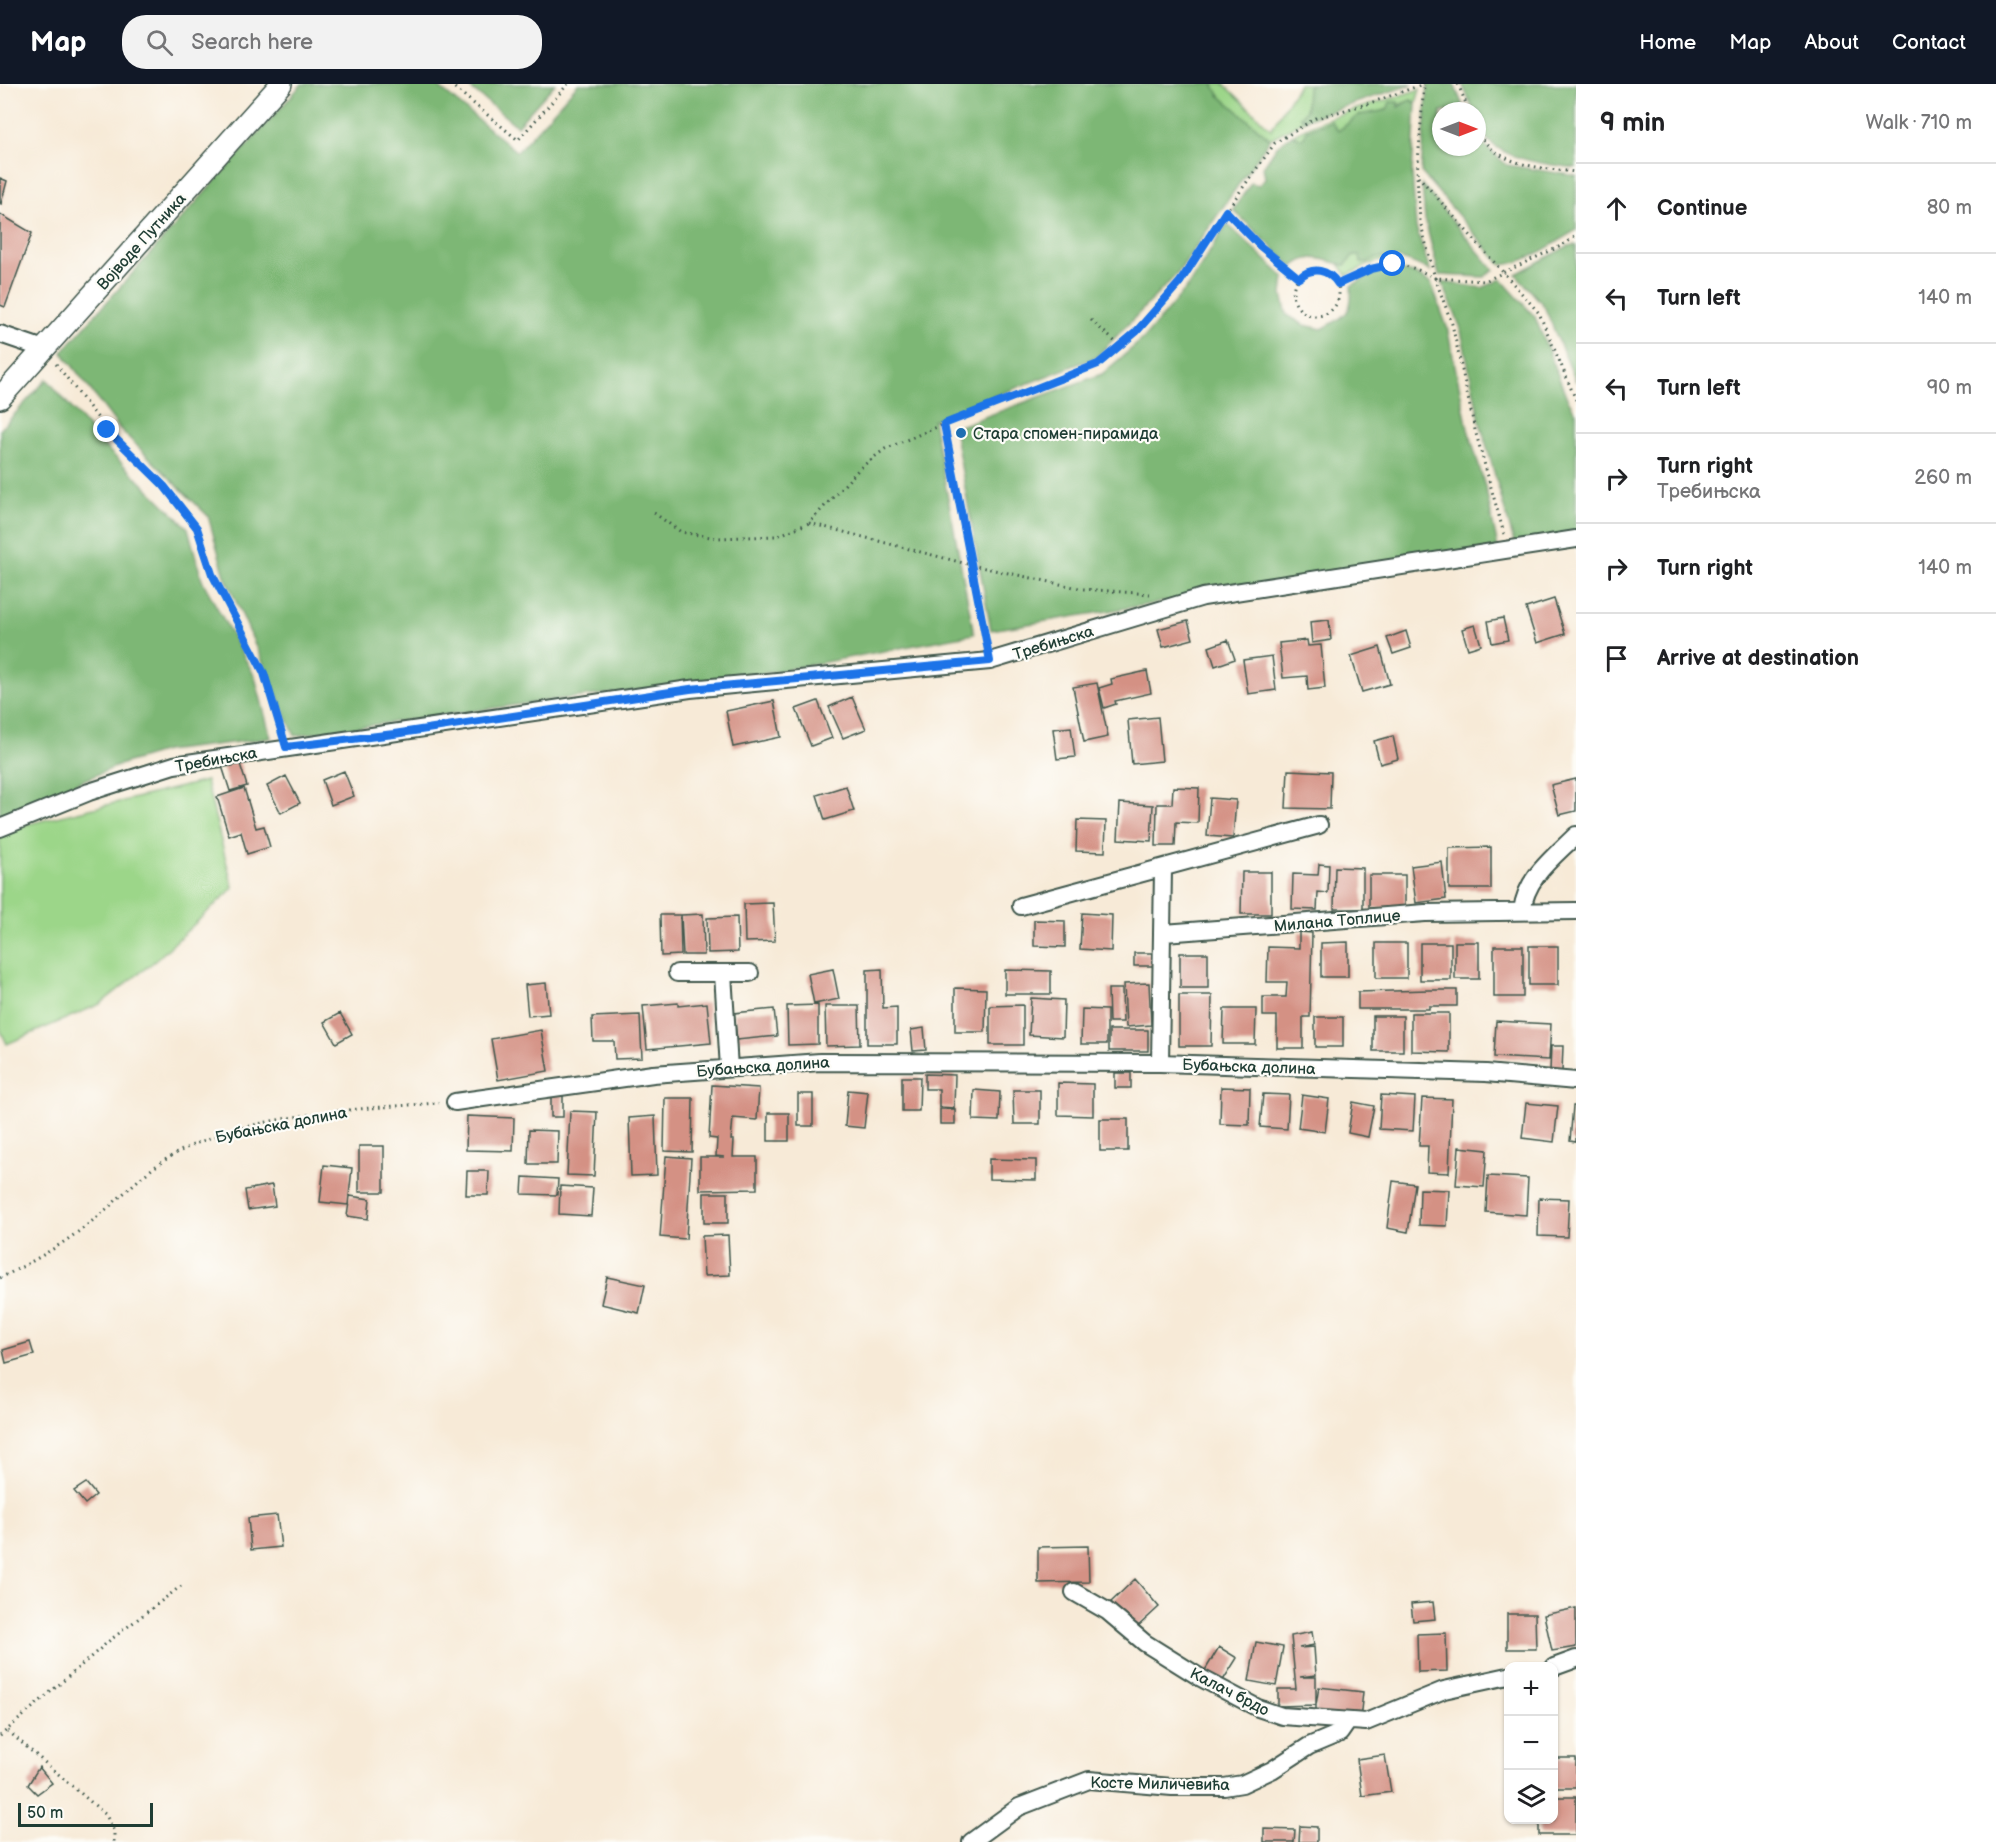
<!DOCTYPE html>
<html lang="en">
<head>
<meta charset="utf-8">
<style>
	:root { --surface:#fff; --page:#f2f2f2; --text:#202124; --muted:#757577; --line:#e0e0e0; --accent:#111827 }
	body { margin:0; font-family:"Balsamiq Sans",sans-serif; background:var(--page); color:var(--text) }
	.controls { position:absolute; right:18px; bottom:18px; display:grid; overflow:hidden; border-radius:12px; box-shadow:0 2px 4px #0004 }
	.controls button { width:54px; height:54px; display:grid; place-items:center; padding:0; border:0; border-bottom:2px solid var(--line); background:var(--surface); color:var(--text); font:30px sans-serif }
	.compass { position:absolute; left:1432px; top:18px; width:54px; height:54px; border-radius:50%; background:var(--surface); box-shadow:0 2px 4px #0004; rotate:90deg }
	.scale { position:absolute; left:18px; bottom:15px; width:135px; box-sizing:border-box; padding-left:6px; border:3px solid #1f3d34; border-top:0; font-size:16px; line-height:21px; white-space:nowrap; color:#1f3d34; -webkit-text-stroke:4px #fdfcf7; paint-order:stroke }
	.stop { position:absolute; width:18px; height:18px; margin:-14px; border:4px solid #1a73e8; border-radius:50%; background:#fff }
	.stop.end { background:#1a73e8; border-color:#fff; box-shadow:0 2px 6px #0008 }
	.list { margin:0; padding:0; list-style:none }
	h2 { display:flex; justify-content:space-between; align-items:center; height:78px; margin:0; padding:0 24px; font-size:26px }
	h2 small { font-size:20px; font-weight:400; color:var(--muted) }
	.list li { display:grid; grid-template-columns:39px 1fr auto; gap:18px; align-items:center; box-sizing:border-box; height:90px; padding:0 24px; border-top:2px solid var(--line) }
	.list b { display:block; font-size:22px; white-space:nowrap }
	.list p { margin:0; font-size:20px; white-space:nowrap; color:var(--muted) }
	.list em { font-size:20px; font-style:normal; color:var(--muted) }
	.icon { flex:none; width:33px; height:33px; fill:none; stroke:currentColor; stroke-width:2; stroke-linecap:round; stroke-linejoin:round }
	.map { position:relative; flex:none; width:1576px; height:1758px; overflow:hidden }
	header { display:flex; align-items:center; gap:36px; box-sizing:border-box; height:84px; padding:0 30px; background:var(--accent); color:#fff }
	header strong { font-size:28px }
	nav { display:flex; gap:33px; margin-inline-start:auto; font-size:21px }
	.search { width:420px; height:54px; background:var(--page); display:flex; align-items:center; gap:15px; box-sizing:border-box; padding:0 21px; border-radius:24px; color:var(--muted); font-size:22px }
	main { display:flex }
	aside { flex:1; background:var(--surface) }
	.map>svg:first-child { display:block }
	.green { fill:#9cd689; stroke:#5e8a5e; stroke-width:1.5 }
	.forest { fill:#7db775; stroke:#4e7a54; stroke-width:1.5 }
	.building { fill:#d49184 }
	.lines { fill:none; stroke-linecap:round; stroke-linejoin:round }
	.minor-casing { stroke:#3f574c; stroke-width:20 }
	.tertiary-casing { stroke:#3f574c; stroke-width:24 }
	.path { stroke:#3f574c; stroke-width:3; stroke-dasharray:1.5 4.5; stroke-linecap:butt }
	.minor { stroke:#fff; stroke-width:16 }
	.tertiary { stroke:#fff; stroke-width:21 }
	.route { stroke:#1a73e8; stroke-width:8 }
	.poi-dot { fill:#1f6fb2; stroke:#fdfcf7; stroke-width:2 }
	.labels { text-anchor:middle; stroke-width:4.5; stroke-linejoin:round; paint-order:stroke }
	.street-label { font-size:16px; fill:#1f3d34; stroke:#fdfcf7 }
	.poi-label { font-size:16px; fill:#1f3d34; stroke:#fdfcf7; text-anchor:start }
</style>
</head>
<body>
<header>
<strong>Map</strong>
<div class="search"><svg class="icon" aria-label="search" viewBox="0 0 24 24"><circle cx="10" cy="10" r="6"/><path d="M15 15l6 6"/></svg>Search here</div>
<nav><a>Home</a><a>Map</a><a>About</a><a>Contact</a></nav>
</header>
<main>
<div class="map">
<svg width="1576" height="1758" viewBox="0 0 1576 1758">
	<rect width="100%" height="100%" fill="#fdfcf7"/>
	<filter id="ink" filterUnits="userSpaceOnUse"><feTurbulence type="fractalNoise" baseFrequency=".0167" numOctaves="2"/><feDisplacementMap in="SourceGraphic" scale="12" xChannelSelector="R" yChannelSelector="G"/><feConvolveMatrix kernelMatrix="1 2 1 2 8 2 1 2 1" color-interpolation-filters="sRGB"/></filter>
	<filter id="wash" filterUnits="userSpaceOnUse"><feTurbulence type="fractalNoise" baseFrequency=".008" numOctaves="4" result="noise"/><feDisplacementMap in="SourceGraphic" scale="24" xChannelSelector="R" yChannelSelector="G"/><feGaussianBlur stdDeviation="1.35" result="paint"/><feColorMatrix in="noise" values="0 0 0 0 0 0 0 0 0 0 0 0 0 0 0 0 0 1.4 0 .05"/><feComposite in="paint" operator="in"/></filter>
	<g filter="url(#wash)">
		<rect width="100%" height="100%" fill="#f7ead7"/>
		<path class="green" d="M1213,0h11l47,45 28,-45h12l-4,3 -1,23 -5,7 6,2 -37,20 -51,-44z
			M1420,5l-4,14 -5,-3 -36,14 -16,1 -21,16 -35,8 -11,-4c39,-22 85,-31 128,-46z
			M1360,171l1,8h6l8,-6 18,1 -18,4 -28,13 -8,-11 6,1 7,-8z
			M206,697l27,107 -77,72 -56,44 -93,40 -7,-15v-195l28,-10z"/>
		<path class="forest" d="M302,0h133l82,68 61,-68h635l6,11 51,44 -93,135 -81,83 -163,63 41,214 -238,45 -191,22 -250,35 -70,-160 -17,-60 -88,-87 -58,-77z
			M465,0h90l-38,42z
			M1311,0h102l-106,35 -7,-2 6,-7 1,-23z
			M1428,0h26l11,27h-24v36h36v-8l30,26 69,11v54c-21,13 -50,34 -75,35l-80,-93z
			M1462,0h114v84c-35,-5 -99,-9 -99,-57h-3z
			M1411,16l5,3 -4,70 4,54 14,44c-17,-9 -46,-22 -63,-8h-6l-1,-8 -8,2 -7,8c-21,-4 -34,-14 -52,2l-60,-57 18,-27 8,2 6,-7 -2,-11 14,-21 15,-11 11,4 4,-9 24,-9 7,10 21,-16 28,-5 3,-8h8v5z
			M1422,101l72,85 -10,7 -45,-2 -14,-55z
			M1227,140l57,53 -2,18 5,20 17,10 18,4c23,-13 31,-14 29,-43l21,-12 22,-5 20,4 17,10 16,44 21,102 18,61 12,58 -507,82 -37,-202 148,-54 42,-36 45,-53z
			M1576,161v137l-32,-76 -28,-32 52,-28z
			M1501,195l34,38 32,81 9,15v125l-61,8 -34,-120 -21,-100 -18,-44 40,6z
			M47,295l53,63 88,86 14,52 53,97 16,61 -106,13 -40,12 -125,52v-385z"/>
		<g id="blocks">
			<path class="building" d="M0,94l7,3 -6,23 -1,-1z
				M0,130l32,19 -27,74 -5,-2z
				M1554,515l11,35 -28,9 -11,-35z
				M1503,534l5,22 -16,3 -4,-22z
				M1329,536l2,20 -19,3 -2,-21z
				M1188,537l5,18 -30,8 -5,-18z
				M1475,541l6,20 -13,4 -6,-20z
				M1406,547l5,17 -18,6 -6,-16z
				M1228,556l7,19 -20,7 -6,-19z
				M1307,556l1,6 13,-1 4,43 -17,2 -1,-14 -24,2 -4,-35z
				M1380,563l10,37 -28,8 -11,-36z
				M1272,572l4,34 -28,4 -5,-34z
				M1147,587l4,22 -36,8 1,3 -12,4 -5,-20 13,-4 -1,-5z
				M1097,599l11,54 -24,5 -11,-55z
				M852,613l14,32 -23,9 -14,-31z
				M774,617l7,36 -48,10 -7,-36z
				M818,617l14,37 -21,8 -15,-37z
				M1158,633l4,44 -30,3 -4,-44z
				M1071,643l4,30 -18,2 -4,-30z
				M1393,652l5,23 -18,5 -6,-23z
				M239,677l8,25 -17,5 -8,-25z
				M1288,686l43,2 -1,37 -44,-1z
				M344,687l10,25 -23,9 -9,-25z
				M286,692l14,27 -19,10 -14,-27z
				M1576,695v32l-17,4 -8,-30z
				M846,702l8,25 -29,9 -8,-25z
				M1173,703l26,1 -1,35 -22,-1 -1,24h-19l1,-42h15z
				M244,704l12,40 8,-2 6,21 -23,7 -6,-22 -12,4 -12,-39z
				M1210,714l26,2 -3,38 -26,-2z
				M1120,719l33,2 -2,36 -33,-2z
				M1077,736l29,1 -1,31 -29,-1z
				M1491,763v42h-42v-41z
				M1442,778l4,37 -30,4 -5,-37z
				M1319,780l10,1 -1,28 -10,-1 -1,18 -25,-1 1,-35 25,1z
				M1335,783l28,1v41h-29z
				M1242,788h29v42h-30z
				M1369,791h36v34l-36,-1z
				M773,819l2,38 -30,1 -1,-38z
				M1082,829l30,2 -1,36 -31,-2z
				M703,830l1,41h-21l-2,-40z
				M660,831h20l1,40 -20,1z
				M737,833l1,35 -30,1 -1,-35z
				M1034,836l31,1v26l-31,-1z
				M1299,848l13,1 -2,84h-7v31h-26v-32h-14v-19h23l1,-15h-20l1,-35 31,1z
				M1348,858v35h-27v-34z
				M1455,858h24v37h-24z
				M1376,859h31v35h-31z
				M1420,859h31v37h-31z
				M1494,862h29v51h-29z
				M1529,862h29v39h-29z
				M1134,869h22v13h-22z
				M1180,869h28v35h-28z
				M833,885l6,30 -25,5 -6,-30z
				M882,885l1,39 14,-1v37h-30v-74z
				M1005,886l46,1v23h-46z
				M546,899l3,31 -21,2 -3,-31z
				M1149,899l2,42 -25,2 -2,-43z
				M955,904l31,1 -1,43h-30z
				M1108,905h14l1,33h-14z
				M1429,906h28v16h-28v3h-71v-17z
				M1179,911h33l-1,51h-32z
				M1031,914l33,2 -1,37 -34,-2z
				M678,919v3l29,-3 4,40 -64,6 -4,-43z
				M818,921v39l-30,1 -1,-39z
				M1023,921v40h-33v-39z
				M825,922h34l1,39 -34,1z
				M774,925l3,27 -40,4 -3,-27z
				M1082,925l25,1v34h-26z
				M1224,925h32l-1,35h-32z
				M340,929l12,21 -16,9 -12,-21z
				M1411,929h38v39l-38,-1z
				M640,931l2,43 -27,1 -1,-18h-21l-1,-24z
				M1373,932h30v35h-30z
				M1315,933h28v30h-28z
				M1496,937l55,3 -2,36 -55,-3z
				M924,944l2,22 -13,1 -2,-21z
				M541,946l7,41 -50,9 -7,-41z
				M1109,946h39v21h-39z
				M1551,962h12l-1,25h-12z
				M1115,989h16v15h-16z
				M925,990l30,1 -1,33 -15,-1v-18h-14z
				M902,993h18l-1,34h-17z
				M1058,999l35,1v32l-35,-1z
				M712,1001l47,3 -2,32 -24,-2 -2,22h3l-1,17h24v32l-57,1v-33h24l-8,-1 1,-17 -8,-1z
				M1221,1003l29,1 -1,37 -29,-1z
				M848,1006l20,2 -4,36 -19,-2z
				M974,1006l26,2 -1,29 -26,-1z
				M1013,1006h27v34h-26z
				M551,1010h12v23h-12z
				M798,1010h15v32h-15z
				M1263,1010l26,1 -2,34 -27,-2z
				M1302,1011l27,4 -4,33 -27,-4z
				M1381,1011l34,2 -2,34 -34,-2z
				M665,1014h28l-1,54 -28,-1z
				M1422,1014l30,1 -3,74 -22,-1 1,-26h-9z
				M1353,1018l21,4 -6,31 -20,-4z
				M1526,1019l32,3 -4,36 -32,-4z
				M1573,1022h3v36l-6,-1z
				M940,1025h15v15h-15z
				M570,1027l27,1 -3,64 -27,-1z
				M768,1029h21v28h-21z
				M467,1032l47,2 -1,33 -47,-1z
				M655,1032l2,59 -26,1 -2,-58z
				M1100,1035h28v32h-28z
				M529,1046l29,1 -1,33h-29z
				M359,1062h25v46h-25z
				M1459,1063l28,3 -3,37 -28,-2z
				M666,1072l25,2 -5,81 -26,-2z
				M989,1075l47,1v20l-47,-1z
				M324,1081l28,3 -4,37 -28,-3z
				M467,1087h22l-1,24h-22z
				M1488,1092l40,2 -2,37 -40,-3z
				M523,1093l35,2 -1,16 -35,-1z
				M1393,1097l22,3 -7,48 -21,-4z
				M272,1101l3,21 -27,4 -3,-20z
				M560,1102l33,2 -2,28 -32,-2z
				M1420,1105l29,1 -2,36 -28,-1z
				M704,1109h24v30h-24z
				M350,1112l20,3 -2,20 -21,-3z
				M1539,1114l30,1 -2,38 -29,-1z
				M728,1151l2,40 -26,1 -2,-40z
				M607,1193l38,8 -6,28 -38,-9z
				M30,1258l4,13 -28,8 -3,-13z
				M86,1399l10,12 -11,9 -11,-13z
				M277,1431l4,32 -30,3 -3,-32z
				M1088,1462l1,36 -51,1v-36z
				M1135,1495l24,28 -24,22 -24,-27z
				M1433,1518l2,17 -22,2 -2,-17z
				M1576,1524v39l-24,4 -8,-36z
				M1507,1530h28l1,35h-29z
				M1312,1548l2,13 -15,3 15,-1 2,28 -16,2h16v28l3,-18 44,5 -3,27 -44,-5v-9l-38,1v-17h18l-5,-53z
				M1446,1549l1,38 -29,1 -1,-38z
				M1256,1558l27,5 -7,39 -27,-5z
				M1219,1563l18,11 -15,24 -18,-10z
				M1385,1671l6,37 -29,4 -5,-37z
				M1554,1674h22v30h-22z
				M39,1683l13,16 -15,11 -9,-9z
				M1554,1713h22v38h-37v-15h15z
				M1300,1742l17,1v15h-18z
				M1264,1745l31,1 -1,12h-30z"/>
		</g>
	</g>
	<g filter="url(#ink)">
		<use href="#blocks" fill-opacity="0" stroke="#3f574c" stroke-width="1.5"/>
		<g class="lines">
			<defs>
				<path id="minor" d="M0,250l44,15
					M0,744l89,-36 85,-27 516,-76 300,-28 213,-64 373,-58
					M1021,822l298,-81
					M1522,827c4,-34 31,-53 54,-76
					M1164,849l261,-20 151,-2
					M677,889h73
					M723,890l6,94
					M1160,979l3,-194
					M455,1018l198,-28 167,-12 340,1 326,10 90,8
					M1074,1508l33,19 38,32 56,35 57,30 24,8 84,6 78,-32 64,-14
					M1554,1583l22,-8
					M971,1758l48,-35 70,-27 83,7h52l18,-3 30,-14 37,-24 31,-13 7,-10"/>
				<path id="tertiary" d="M0,314l281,-314"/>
			</defs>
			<use href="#minor" class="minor-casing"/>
			<use href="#tertiary" class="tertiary-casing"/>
			<path class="path" d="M450,0l68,56 50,-56
				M1458,0l11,27
				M1477,45c16,37 64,39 99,43
				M1418,92l121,137 37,87
				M1226,127l34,35 39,32
				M1293 209a23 23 0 1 1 46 0a23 23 0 1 1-46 0Z
				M1338,200c44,-15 50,-31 97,-6l-15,-57 -3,-46 7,-91
				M1091,236l29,26
				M56,280l51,66 57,56 33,42 15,47 52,98 18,58
				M654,429l27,19 35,6 61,-2 32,-13 51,-55 25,-19 59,-25
				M809,439l162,42 112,24 67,5
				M1504,450l-29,-104 -23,-106 -17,-46 50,3 78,-36 13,-9
				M987,559l-43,-219 154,-60 38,-32 44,-50 26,-43 69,-96 41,-25 51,-14 57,-20
				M0,1194c37,-18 72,-39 103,-66 20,-17 37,-36 59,-50 71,-48 193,-53 277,-59
				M8,1647l98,84 8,16v11
				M0,1652l109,-95 72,-55"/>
			<use href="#minor" class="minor"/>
			<use href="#tertiary" class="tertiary"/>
		</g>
	</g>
	<g class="lines" filter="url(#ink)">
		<path class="route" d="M107,346l57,56 33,42 15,46 52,99 22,74 108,-13 296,-45 300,-28 -46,-237 154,-60 38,-32 44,-50 46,-71 34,35 39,32c14,-12 29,-9 39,6l33,-15 22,-5"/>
	</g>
	<circle class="poi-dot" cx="961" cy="349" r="6"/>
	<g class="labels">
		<g class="street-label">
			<text transform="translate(141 157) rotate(-48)" y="6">Војводе Путника</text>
			<text transform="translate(1053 558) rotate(-17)" y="6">Требињска</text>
			<text transform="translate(216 675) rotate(-10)" y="6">Требињска</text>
			<text transform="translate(1337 836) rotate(-5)" y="6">Милана Топлице</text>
			<text transform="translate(763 982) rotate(-4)" y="6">Бубањска долина</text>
			<text transform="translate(1249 982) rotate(2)" y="6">Бубањска долина</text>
			<text transform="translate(281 1040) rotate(-11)" y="6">Бубањска долина</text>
			<text transform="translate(1230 1607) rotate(27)" y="6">Калач брдо</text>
			<text transform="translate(1160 1699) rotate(1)" y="6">Косте Миличевића</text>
		</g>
		<g class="poi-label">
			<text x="973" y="355">Стара спомен-пирамида</text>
		</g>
	</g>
</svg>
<div class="controls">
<button>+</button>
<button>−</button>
<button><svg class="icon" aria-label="layers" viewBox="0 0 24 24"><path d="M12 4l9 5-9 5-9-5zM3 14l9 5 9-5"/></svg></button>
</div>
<svg class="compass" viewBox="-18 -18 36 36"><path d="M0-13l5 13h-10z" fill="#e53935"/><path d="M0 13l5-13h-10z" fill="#757577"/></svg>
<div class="scale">50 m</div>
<div class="stop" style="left:1393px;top:180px"></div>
<div class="stop end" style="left:107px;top:346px"></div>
</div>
<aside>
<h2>9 min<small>Walk · 710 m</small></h2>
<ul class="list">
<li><svg class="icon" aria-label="ahead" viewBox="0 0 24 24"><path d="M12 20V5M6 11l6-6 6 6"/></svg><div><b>Continue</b></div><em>80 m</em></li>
<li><svg class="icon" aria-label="left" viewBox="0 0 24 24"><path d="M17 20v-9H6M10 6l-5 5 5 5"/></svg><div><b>Turn left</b></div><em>140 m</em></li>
<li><svg class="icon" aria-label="left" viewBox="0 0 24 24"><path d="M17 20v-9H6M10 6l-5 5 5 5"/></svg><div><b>Turn left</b></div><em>90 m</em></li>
<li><svg class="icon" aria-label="right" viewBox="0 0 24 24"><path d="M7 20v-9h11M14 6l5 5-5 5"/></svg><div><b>Turn right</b><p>Требињска</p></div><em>260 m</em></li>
<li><svg class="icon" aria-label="right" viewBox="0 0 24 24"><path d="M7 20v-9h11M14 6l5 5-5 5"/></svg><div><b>Turn right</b></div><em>140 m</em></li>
<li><svg class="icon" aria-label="arrive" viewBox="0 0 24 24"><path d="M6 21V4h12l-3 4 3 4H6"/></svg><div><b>Arrive at destination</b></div></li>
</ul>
</aside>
</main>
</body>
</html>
